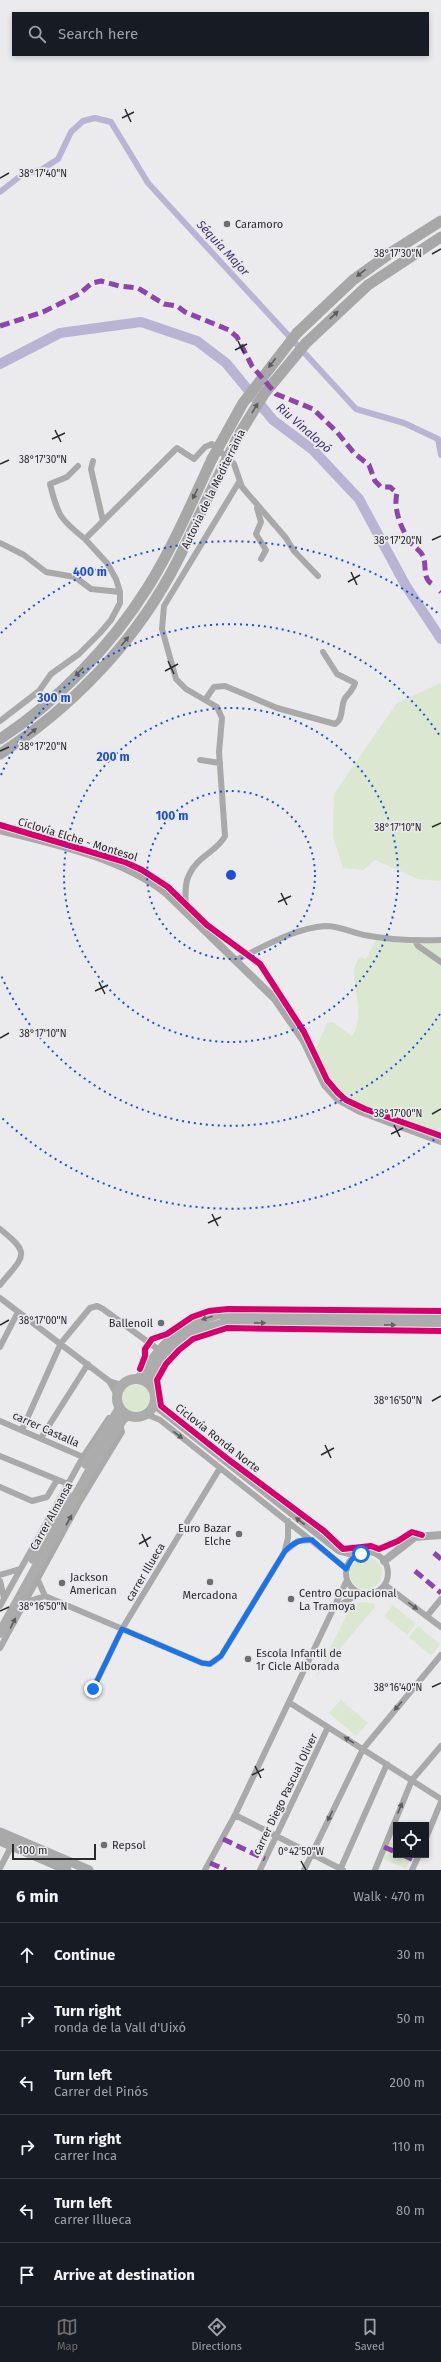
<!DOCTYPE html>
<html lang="en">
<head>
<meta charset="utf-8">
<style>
	:root { --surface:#171b24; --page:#242831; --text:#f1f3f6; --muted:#9ea1a6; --line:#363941; --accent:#6e6d6f }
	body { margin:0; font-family:"Fira Sans",sans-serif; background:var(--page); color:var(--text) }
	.controls { position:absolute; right:12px; bottom:12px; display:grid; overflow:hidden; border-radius:0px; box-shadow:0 2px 6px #0003 }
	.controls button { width:36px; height:36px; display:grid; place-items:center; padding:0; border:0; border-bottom:1px solid var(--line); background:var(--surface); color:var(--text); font:20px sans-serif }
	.scale { position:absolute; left:12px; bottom:10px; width:84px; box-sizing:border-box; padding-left:4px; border:2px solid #2a2a2c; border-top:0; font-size:11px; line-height:14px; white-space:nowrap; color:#2a2a2c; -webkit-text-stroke:3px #eae9ed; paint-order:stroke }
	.stop { position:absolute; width:12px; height:12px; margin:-9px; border:3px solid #1a73e8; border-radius:50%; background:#fff }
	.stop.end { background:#1a73e8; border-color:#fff; box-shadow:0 1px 4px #0008 }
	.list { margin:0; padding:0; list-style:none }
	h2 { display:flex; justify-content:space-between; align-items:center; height:52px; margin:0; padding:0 16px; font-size:17px }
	h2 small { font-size:13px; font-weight:400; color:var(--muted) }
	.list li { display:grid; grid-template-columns:26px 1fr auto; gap:12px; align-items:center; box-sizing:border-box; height:64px; padding:0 16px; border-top:1px solid var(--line) }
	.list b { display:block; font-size:15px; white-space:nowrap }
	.list p { margin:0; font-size:13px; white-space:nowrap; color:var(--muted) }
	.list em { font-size:13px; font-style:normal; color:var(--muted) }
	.icon { flex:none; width:22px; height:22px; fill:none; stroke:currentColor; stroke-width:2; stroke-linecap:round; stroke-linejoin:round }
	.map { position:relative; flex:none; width:441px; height:1870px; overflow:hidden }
	.search { position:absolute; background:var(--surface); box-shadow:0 2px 6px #0003; left:12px; right:12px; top:12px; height:44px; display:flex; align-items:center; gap:10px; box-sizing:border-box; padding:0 14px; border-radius:0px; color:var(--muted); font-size:15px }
	.sheet { height:436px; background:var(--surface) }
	nav { display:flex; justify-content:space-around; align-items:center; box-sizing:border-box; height:56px; border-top:1px solid var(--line); background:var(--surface); font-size:11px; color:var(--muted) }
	nav a { display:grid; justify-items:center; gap:2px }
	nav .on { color:var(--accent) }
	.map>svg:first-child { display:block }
	.green { fill:#dce7d2 }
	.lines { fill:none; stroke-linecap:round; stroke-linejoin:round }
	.canal { stroke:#b9b3d4; stroke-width:6 }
	.river { stroke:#b9b3d4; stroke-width:10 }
	.minor { stroke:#aaa9aa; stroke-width:6 }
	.tertiary { stroke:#aaa9aa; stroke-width:8 }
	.secondary { stroke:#a9a9a9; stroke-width:9 }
	.primary { stroke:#acacac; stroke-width:10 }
	.motorway { stroke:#a8a7a8; stroke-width:11 }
	.motorway-bridge { stroke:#a8a7a8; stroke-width:11 }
	.quiet { stroke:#8e44ad; stroke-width:5; stroke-dasharray:10 5; stroke-linecap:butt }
	.cycleway-casing { stroke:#eae9ed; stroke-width:8 }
	.cycleway { stroke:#d6006c; stroke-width:6 }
	.oneway { fill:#5c5c5e }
	.oneway2 { fill:#646466 }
	.oneway3 { fill:#5d5d5e }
	.route { stroke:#1a73e8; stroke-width:5 }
	.ticks { fill:none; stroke:#2a2a2c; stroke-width:1.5 }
	.ring { fill:none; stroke:#1d4ed8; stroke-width:2; stroke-dasharray:2 4 }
	.poi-dot { fill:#6e6d6f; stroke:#eae9ed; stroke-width:1.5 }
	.labels { text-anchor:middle; stroke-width:3.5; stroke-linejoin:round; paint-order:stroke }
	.poi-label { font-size:11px; fill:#2a2a2c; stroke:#eae9ed; text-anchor:start }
	.street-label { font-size:11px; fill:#2a2a2c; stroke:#eae9ed }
	.water-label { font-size:12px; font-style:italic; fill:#41316c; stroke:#eae9ed }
	.ticks-label { font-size:10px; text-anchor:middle; fill:#2a2a2c; stroke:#eae9ed; stroke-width:3.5; stroke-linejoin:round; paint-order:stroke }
	.centre { fill:#1d4ed8; stroke:#eae9ed; stroke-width:2 }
	.ring-label { font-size:12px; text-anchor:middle; font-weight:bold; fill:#1d4ed8; stroke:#eae9ed; stroke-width:3.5; stroke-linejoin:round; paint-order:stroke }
</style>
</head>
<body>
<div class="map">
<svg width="441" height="1870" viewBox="0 0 441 1870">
	<rect width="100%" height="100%" fill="#ebeaec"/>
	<path class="green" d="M441,683v198l-23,-2 -43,-19 -12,10 -20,-2 -10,-31 1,-43 63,-91z
		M376,940l37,4 28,-2v191c-25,-8 -86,-26 -102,-44 -10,-11 -17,-27 -23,-41l11,-25 6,-1 19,14c18,-27 -10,-64 9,-79l5,2z
		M120 1397a15 15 0 1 1 30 0a15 15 0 1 1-30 0Z
		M350 1573a16 16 0 1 1 32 0a16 16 0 1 1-32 0Z
		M363,1602l11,2 1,3 -60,71 36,-71 5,-4z
		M393,1605l23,19 -9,11 -23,-19z
		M418,1626l22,18 -9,12 -22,-19z
		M341,1700l27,23 -12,13 -27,-23z
		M390,1842l6,3v10h17l-7,14 -23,-10z"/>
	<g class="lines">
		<path class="canal" d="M0,192l23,-18 18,-4 17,-11 13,-27 12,-11 12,-3 16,4 37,61 208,226 48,14 34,16 3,16"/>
		<path class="river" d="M0,364l60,-31 81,-11 56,19 29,22 47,57 40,30 46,49 47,87 35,53"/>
		<path class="minor" d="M93,461l-2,8 12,52
			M78,466l-11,11 -17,7c8,32 10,35 35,55
			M257,508l4,14 -5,12 10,16 -5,9
			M0,543l24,12 22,17 29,5 16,12 29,3
			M205,700l9,-13 11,-1 52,22 58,16c8,-4 6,-16 9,-24 3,-6 9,-9 11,-17l-18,-9 -14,-22
			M0,721l39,-30 12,-17 28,-20 21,-21 11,-13 9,-17v-11l-4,-13 -9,-16 -22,-24 92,-91 17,11 11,-12 7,-3 22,20 8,23 44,51 8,13 24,25
			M200,760l20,3
			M185,912c2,-12 -2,-26 4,-37 8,-19 29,-24 36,-39l-6,-84 3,-34 -5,-11 -31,-18 -10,-10 -14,-50 2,-23 75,-124
			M415,941l3,5 23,16
			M236,960c27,-13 59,-32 89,-34 14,0 26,6 39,9 26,5 51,6 77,5
			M0,1229c33,26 23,27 0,56
			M0,1298l109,83 8,14
			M0,1347l18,-35
			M109,1381l13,4
			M153,1405l185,146 18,5
			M146,1414l14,6 187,149
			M0,1421l83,36
			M22,1430l39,-87 29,-35 7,-2 6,3 56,41
			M41,1438l47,-74
			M0,1456l68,28
			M0,1487l32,14 15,-4 10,-17
			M285,1550l3,-12v-17
			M346 1573a21 21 0 1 1 42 0a21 21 0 1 1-42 0Z
			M0,1575l20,-6
			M0,1581l4,17
			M385,1585l56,42
			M45,1596l157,67 8,1 11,-8 64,-105 13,-10 14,-1
			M23,1603l22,-7 -8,-18
			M0,1606l83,-149 26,-39
			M335,1608l25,-15
			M427,1616l14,-17
			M0,1648l79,-145 43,-71 -2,-8
			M93,1689l29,-60 98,-161
			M290,1703l151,96
			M235,1815l108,55
			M426,1838l15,-36
			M0,1868l12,-23
			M205,1870l30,-55 112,-235
			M260,1870l68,-143
			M304,1870l59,-121 78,-94
			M340,1870l47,-106
			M375,1870l37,-90 29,-34
			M412,1870l7,-15"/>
		<path class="tertiary" d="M0,830c55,14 120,27 165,62l110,107 29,42 21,44 13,14 22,12 81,30
			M384,1561l31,-24 26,-2"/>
		<path class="secondary" d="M0,1832l89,38
			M0,1841l67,29"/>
		<path class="primary" d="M139,1379c20,-32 42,-56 80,-65l222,1
			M117 1398a19 19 0 1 1 38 0a19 19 0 1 1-38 0Z
			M148,1383c22,-35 33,-50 75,-59l218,1
			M86,1464l34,-56
			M33,1559l35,-63
			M0,1633l93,-168 29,-45 6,-5"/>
		<path class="motorway" d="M297,333l56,-53 39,-28 49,-31
			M306,343l62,-58 73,-48
			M0,739c58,-38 111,-93 148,-152 25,-40 44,-85 64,-128
			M0,754c70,-45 131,-108 171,-181 19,-35 34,-72 52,-106"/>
		<path class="motorway-bridge" d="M212,459l31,-56 54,-70
			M223,467l17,-34 24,-39 42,-51"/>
		<path class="quiet" d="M0,326l43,-14 36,-18 13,-11 9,-2 18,5 19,2 26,16 13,2 8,6 44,18 8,7 15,29 24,28 37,15 24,23 17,21 15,12 6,16 6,6h9l7,6c-4,16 4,35 13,49 4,5 10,8 13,14 4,9 -1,22 9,28
			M440,591l1,1
			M434,1553l7,6
			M415,1571l26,22
			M223,1839l42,20
			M384,1847l12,5
			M403,1855l13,6
			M210,1863l16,7"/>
		<defs>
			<path id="cycleway" d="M0,825l125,37 17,8 26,17 39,38 53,39 44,68 23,48 11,13 8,7 19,9 76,27
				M140,1369l5,-13v-7l7,-10 15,-5 25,-17 17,-6 19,-2 213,2
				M422,1535l-10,-3 -14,9 -19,8 -8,-3 -28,3 -19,-18 -95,-71 -68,-54 -4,-26 9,-16 13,-14 14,-11 34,-11 214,3"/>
		</defs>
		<use href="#cycleway" class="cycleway-casing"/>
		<use href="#cycleway" class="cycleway"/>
	</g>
	<defs><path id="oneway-solid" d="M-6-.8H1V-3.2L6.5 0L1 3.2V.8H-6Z"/></defs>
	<g class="oneway">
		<use href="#oneway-solid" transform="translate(361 273) rotate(143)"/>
		<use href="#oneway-solid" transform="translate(334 315) rotate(-43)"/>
		<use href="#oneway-solid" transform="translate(272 363) rotate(127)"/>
		<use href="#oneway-solid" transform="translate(255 408) rotate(-58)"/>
		<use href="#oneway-solid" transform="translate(195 494) rotate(116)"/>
		<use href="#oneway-solid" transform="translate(125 641) rotate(-51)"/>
		<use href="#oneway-solid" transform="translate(79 672) rotate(135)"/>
		<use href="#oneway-solid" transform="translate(32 732) rotate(-39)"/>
	</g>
	<g class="oneway2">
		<use href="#oneway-solid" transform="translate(207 1318) rotate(163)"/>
		<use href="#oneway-solid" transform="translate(260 1323) rotate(1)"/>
		<use href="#oneway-solid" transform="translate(390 1325) rotate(1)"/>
	</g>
	<g class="oneway3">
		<use href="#oneway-solid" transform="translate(178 1435) rotate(38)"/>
		<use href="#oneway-solid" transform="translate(69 1520) rotate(-61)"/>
		<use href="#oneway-solid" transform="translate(300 1521) rotate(-142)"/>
		<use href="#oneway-solid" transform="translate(413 1606) rotate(37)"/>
		<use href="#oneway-solid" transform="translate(13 1623) rotate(-63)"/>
		<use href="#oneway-solid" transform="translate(398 1706) rotate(130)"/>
		<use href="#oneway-solid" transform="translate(349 1740) rotate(-148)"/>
		<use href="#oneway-solid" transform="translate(400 1808) rotate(-67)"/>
		<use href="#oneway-solid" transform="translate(330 1816) rotate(116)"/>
	</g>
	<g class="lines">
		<path class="route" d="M93,1689l29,-60 80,34 8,1 11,-8 64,-105c8,-8 15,-12 27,-11l34,29 6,-10 9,-5"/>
	</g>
	<path class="ticks" d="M125,109l6,13M122,118l12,-6M0,178l9,-5M432,254l9,-5M238,341l6,12M235,350l12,-6M55,430l6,12M52,439l13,-6M0,464l9,-4M432,540l9,-4M351,572l6,13M348,582l12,-7M168,661l6,13M165,671l13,-7M0,751l9,-4M432,827l9,-4M281,893l6,12M278,902l13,-6M99,982l6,12M95,991l13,-6M0,1038l9,-5M432,1114l9,-5M394,1125l6,12M391,1134l12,-6M212,1214l6,12M208,1223l13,-6M0,1325l9,-5M432,1401l9,-5M325,1445l6,13M321,1455l13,-7M142,1534l6,13M139,1544l12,-7M0,1611l9,-4M432,1687l9,-4M255,1766l6,12M252,1775l12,-6M301,1861l5,9"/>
	<g class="ring">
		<circle cx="231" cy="875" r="84"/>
		<circle cx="231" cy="875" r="167"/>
		<path d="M440 1014A251 251 0 0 1 1 975M1 775A251 251 0 0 1 440 736"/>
		<path d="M439 1136A334 334 0 0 1 1 1117M1 633A334 334 0 0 1 439 614"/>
	</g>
	<g class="poi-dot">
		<circle cx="227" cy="224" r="4"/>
		<circle cx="161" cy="1323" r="4"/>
		<circle cx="239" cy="1534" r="4"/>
		<circle cx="210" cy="1582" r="4"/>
		<circle cx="62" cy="1583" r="4"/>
		<circle cx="291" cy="1599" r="4"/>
		<circle cx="248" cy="1659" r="4"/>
		<circle cx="104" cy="1845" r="4"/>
	</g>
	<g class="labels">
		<g class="poi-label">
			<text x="235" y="228">Caramoro</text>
			<text x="153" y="1327" text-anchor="end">Ballenoil</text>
			<text x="231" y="1532" text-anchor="end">Euro Bazar<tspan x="231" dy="13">Elche</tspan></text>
			<text x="70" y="1581">Jackson<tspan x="70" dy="13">American</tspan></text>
			<text x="299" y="1597">Centro Ocupacional<tspan x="299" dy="13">La Tramoya</tspan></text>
			<text x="210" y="1599" text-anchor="middle">Mercadona</text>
			<text x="256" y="1657">Escola Infantil de<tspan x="256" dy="13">1r Cicle Alborada</tspan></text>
			<text x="112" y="1849">Repsol</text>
		</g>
		<g class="street-label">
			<text transform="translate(213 489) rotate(-64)" y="4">Autovia de la Mediterrània</text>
			<text transform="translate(78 839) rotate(17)" y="4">Ciclovía Elche - Montesol</text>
			<text transform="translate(46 1429) rotate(24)" y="4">carrer Castalla</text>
			<text transform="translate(218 1438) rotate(38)" y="4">Ciclovía Ronda Norte</text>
			<text transform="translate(51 1516) rotate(-61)" y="4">Carrer Almansa</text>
			<text transform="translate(145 1572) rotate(-59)" y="4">carrer Illueca</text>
			<text transform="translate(285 1794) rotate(-64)" y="4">carrer Diego Pascual Oliver</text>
		</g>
		<g class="water-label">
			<text transform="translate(223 248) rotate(47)" y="4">Séquia Major</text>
			<text transform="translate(304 428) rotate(41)" y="4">Riu Vinalopó</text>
		</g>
	</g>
	<g class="ticks-label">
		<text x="43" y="177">38°17'40"N</text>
		<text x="398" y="257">38°17'30"N</text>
		<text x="43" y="463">38°17'30"N</text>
		<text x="398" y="544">38°17'20"N</text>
		<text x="43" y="750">38°17'20"N</text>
		<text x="398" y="831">38°17'10"N</text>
		<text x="43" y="1037">38°17'10"N</text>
		<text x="398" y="1117">38°17'00"N</text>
		<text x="43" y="1324">38°17'00"N</text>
		<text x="398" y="1404">38°16'50"N</text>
		<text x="43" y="1610">38°16'50"N</text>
		<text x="398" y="1691">38°16'40"N</text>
		<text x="301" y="1855">0°42'50"W</text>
	</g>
	<circle cx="231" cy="875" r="6" class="centre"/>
	<g class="ring-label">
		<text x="90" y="576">400 m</text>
		<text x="54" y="702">300 m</text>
		<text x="113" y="761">200 m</text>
		<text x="172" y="820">100 m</text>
	</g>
</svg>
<div class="controls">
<button><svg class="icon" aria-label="locate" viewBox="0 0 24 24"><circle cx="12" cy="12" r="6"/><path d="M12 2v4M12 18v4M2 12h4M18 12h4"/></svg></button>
</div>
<div class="scale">100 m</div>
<div class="stop" style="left:361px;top:1554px"></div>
<div class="stop end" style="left:93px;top:1689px"></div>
<div class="search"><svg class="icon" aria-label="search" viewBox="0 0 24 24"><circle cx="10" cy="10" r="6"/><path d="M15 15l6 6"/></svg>Search here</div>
</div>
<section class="sheet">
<h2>6 min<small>Walk · 470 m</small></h2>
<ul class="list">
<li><svg class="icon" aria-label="ahead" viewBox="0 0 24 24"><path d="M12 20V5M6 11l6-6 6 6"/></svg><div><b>Continue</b></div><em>30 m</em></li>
<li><svg class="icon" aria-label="right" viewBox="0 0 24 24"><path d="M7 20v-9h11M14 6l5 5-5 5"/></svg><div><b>Turn right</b><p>ronda de la Vall d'Uixó</p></div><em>50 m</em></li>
<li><svg class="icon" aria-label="left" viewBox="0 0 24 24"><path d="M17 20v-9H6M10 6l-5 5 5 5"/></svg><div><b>Turn left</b><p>Carrer del Pinós</p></div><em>200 m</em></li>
<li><svg class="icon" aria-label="right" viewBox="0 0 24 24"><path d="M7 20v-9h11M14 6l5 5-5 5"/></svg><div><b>Turn right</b><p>carrer Inca</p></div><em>110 m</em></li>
<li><svg class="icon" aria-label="left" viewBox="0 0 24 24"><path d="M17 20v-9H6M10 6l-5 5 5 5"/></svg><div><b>Turn left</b><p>carrer Illueca</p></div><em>80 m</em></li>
<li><svg class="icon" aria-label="arrive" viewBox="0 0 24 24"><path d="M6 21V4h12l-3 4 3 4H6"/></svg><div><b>Arrive at destination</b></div></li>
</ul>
</section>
<nav>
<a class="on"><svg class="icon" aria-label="map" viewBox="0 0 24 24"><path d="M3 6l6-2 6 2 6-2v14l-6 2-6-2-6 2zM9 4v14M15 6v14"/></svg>Map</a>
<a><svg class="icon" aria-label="directions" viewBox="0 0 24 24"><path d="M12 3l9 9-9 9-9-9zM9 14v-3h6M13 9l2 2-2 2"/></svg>Directions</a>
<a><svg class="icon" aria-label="saved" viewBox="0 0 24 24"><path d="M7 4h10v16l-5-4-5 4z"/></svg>Saved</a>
</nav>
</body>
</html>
